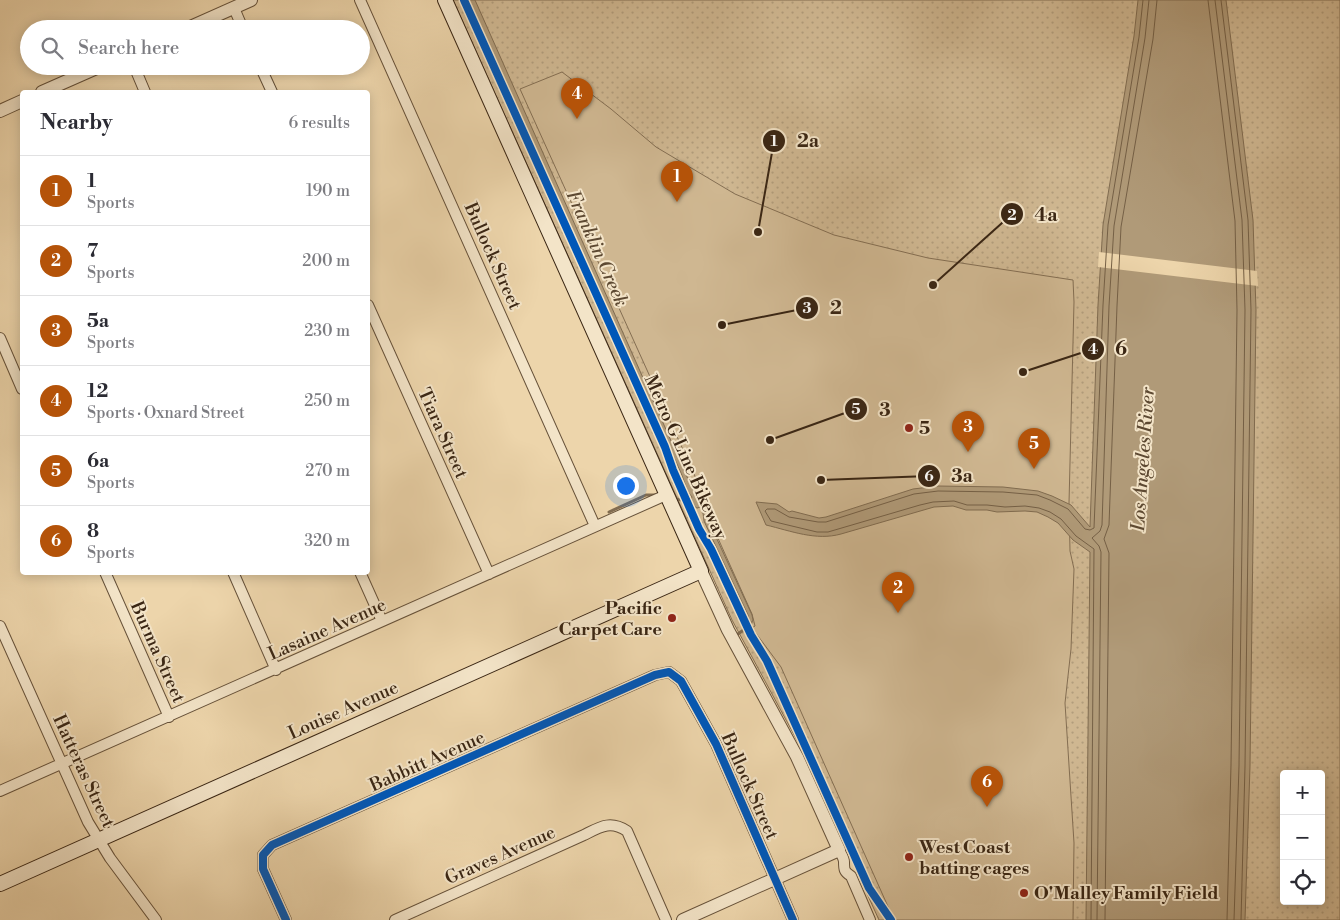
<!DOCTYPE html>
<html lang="en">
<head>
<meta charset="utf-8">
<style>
	:root { --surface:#fff; --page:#f7f7f7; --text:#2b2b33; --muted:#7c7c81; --line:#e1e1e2; --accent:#b45309 }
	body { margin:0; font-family:"Libre Bodoni",serif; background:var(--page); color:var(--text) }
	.controls { position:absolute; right:15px; bottom:15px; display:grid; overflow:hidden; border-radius:5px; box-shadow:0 2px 12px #0003 }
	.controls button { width:45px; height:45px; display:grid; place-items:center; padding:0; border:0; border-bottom:1px solid var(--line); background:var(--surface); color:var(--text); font:25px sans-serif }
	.you { position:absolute; left:625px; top:485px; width:18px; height:18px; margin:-12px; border:4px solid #fff; border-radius:50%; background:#1a73e8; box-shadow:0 0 0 8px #1a73e833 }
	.badge { display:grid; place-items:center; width:32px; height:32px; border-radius:50%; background:var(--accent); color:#fff; font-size:16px; font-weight:700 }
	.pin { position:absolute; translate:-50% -41px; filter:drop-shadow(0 1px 2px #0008) }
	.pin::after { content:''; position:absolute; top:26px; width:18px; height:15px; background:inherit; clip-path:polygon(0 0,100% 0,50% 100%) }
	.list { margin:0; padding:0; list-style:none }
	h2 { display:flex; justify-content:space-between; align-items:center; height:65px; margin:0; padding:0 20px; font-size:21px }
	h2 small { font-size:16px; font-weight:400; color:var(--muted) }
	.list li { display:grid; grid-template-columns:32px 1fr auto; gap:15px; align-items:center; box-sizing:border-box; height:70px; padding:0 20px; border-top:1px solid var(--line) }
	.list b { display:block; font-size:19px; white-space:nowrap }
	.list p { margin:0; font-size:16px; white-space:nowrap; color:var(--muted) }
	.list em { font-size:16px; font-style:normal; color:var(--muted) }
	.icon { flex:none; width:28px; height:28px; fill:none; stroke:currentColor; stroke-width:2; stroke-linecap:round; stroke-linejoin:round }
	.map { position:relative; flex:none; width:1340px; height:920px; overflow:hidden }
	.search { position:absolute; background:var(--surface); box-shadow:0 2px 12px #0003; left:20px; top:20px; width:350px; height:55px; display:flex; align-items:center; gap:12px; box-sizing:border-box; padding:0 18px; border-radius:28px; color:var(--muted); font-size:19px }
	.panel { position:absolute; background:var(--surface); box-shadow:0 2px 12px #0003; left:20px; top:90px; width:350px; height:485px; border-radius:5px }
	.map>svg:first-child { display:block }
	.park { fill:url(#park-dots); stroke:#846e52; fill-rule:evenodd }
	.garden { fill:#cfb791; stroke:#846e52 }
	.water { fill:#b09a78; stroke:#816c50 }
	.pier { fill:#edd5ab }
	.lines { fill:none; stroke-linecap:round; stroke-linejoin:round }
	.shore { stroke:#756046; stroke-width:1 }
	.stream { stroke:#816c50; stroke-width:3 }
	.minor-casing { stroke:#67523a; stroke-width:12 }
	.tertiary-casing { stroke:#67523a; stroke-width:14 }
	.secondary-casing { stroke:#3a2614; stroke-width:16 }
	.minor { stroke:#f3e4c8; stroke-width:10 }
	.tertiary { stroke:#f3e4c8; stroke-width:12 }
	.secondary { stroke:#f3e4c8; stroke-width:14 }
	.cycleway-casing { stroke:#f3e4c8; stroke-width:11 }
	.cycleway { stroke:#0057b8; stroke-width:8 }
	.poi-dot { fill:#8f2418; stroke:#f3e4c8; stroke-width:2 }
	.labels { text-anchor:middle; stroke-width:4; stroke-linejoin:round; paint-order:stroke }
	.street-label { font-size:18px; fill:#3a2614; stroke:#f3e4c8 }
	.poi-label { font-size:18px; font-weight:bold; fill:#3a2614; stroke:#f3e4c8; text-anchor:start }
	.water-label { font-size:19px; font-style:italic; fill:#5d4932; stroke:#f3e4c8 }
	.leader { fill:none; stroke:#3a2614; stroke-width:2 }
	.callout-dot { fill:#3a2614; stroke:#f3e4c8; stroke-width:2 }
	.mark-label { font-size:15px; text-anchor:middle; font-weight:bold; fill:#fff }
	.callout-label { font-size:19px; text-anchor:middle; font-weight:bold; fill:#3a2614; stroke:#f3e4c8; stroke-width:4; stroke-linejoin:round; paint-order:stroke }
</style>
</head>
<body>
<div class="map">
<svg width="1340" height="920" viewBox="0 0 1340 920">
	<defs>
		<pattern id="park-dots" width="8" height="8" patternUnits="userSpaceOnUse" patternTransform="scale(1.25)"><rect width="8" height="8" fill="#cfb791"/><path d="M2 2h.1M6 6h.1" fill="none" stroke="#b29d7c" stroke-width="1.8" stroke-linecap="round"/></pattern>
	</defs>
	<rect width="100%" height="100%" fill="#edd5ab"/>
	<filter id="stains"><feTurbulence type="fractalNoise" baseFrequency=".004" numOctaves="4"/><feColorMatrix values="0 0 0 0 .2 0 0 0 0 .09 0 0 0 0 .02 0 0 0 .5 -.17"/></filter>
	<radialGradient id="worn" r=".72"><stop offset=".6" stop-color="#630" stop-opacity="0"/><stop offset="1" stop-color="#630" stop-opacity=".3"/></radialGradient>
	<path class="park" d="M453,0h887v920h-461l-80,-176 -67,-124zM1284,774h37v127h-37z"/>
	<path class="garden" d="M562,72l49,37 45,38 79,47 99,41 94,23 145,22 1,22 -5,201 1,48 4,18 -3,80 -6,54 9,140 -1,77h-179l-113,-253 -29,-39 3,-2 -3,-12 -44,-98v-11l-188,-416z"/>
	<path class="water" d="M469,0h6l217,488 4,6 7,4 7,26 42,91 1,5 -3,6 -2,-11 -44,-94 -1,-8 1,-7 -7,2 -2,-1 -4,-8 1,-2 -4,-5 -7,-19z
		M1138,0h88l27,220 3,90 -6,456 -5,154h-159l4,-368 -17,-12 -15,-17 -10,-6 -11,-5 -12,-1 -28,1 -10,-2h-21l-13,-4 -19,1 -93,27c-25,7 -50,-3 -75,-9l-10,-23 21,2 12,8 3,-1 27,7 7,-1 87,-28 25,-3 65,1 35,4 14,5 19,9 19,22 8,-222 5,-80 31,-189z"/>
	<path class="pier" d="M1099,252l158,19 1,15 -160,-19z"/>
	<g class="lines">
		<path class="shore" d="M1208,0l27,221 2,89 -6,455 -4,155
			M1215,0l27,220 3,90 -6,456 -5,154
			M1221,0l27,220 3,90 -6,456 -4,154
			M1091,920l3,-371 -18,-13 -15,-17 -11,-7 -11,-4 -14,-2 -20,1 -18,-2h-20l-13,-4 -21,1 -13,3 -92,27h-11l-46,-11 -6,-10 2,-2h8l14,8 29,5h8l88,-28 24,-3 65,1 34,3 13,5 18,9 17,20 5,1 4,-2 9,-223 5,-80 31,-188 4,-37
			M1097,920l4,-368 -2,-6 -7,-8 8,-7 2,-6 7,-219 5,-80 31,-188 4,-38
			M1105,920l4,-367 -5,-14 5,-14 8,-219 4,-79 32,-188 4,-39"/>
		<path class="stream" d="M673,499l10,1
			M609,512l37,-17h11
			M735,636l10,-7 5,-7"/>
		<defs>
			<path id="minor" d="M360,0l235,526
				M234,8l9,21
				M134,66l11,26
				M260,66l12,26
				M368,305l121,269
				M0,338l22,51
				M105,572l64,145
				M233,572l43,98
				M360,572l22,49
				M0,626l88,196 22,36 46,62
				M0,791l666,-296
				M839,850c2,4 5,8 5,12 0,7 0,10 7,14l19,44
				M286,920l-23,-51v-14l9,-10 383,-170 14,-3 12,9 35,63 77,176
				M395,920l189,-85c16,-8 26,-15 43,-4l39,89"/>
			<path id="tertiary" d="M186,29l65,-29
				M42,92l59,-26
				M0,111l22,-10
				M683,920l156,-70 -42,-93 -69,-127 -27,-59"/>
			<path id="secondary" d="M0,884l701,-313 -256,-571"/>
		</defs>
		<use href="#minor" class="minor-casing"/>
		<use href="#tertiary" class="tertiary-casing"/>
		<use href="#secondary" class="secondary-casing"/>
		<use href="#minor" class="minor"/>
		<use href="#tertiary" class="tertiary"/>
		<use href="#secondary" class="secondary"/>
		<defs>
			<path id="cycleway" d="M464,0l201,447 8,23 26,59 12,20 40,86 16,26 102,227 22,32
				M286,920l-23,-51v-14l9,-10 383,-170 14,-3 12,9 35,63 77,176"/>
		</defs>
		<use href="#cycleway" class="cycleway-casing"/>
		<use href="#cycleway" class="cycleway"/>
	</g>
	<g class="poi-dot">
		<circle cx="909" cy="428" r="5"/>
		<circle cx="672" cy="618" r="5"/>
		<circle cx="909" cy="857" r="5"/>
		<circle cx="1024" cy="893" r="5"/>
	</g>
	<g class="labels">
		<g class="street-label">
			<text transform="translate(493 256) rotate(66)" y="6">Bullock Street</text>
			<text transform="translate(443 433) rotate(66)" y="6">Tiara Street</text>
			<text transform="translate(686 457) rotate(66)" y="6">Metro G Line Bikeway</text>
			<text transform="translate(327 629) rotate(-24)" y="6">Lasaine Avenue</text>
			<text transform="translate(158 652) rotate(66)" y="6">Burma Street</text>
			<text transform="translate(343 710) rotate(-24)" y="6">Louise Avenue</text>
			<text transform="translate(427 761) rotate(-24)" y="6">Babbitt Avenue</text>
			<text transform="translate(84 771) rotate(65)" y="6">Hatteras Street</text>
			<text transform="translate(750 786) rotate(66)" y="6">Bullock Street</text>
			<text transform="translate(500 855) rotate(-24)" y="6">Graves Avenue</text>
		</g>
		<g class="poi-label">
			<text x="919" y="434">5</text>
			<text x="662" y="614" text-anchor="end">Pacific<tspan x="662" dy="21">Carpet Care</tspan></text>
			<text x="919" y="853">West Coast<tspan x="919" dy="21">batting cages</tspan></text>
			<text x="1034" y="899">O'Malley Family Field</text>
		</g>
		<g class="water-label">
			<text transform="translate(598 248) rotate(66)" y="7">Franklin Creek</text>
			<text transform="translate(1142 459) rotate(-86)" y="7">Los Angeles River</text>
		</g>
	</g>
	<path class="leader" d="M758 232L774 141M933 285L1012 214M722 325L807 308M1023 372L1093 349M770 440L856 409M821 480L929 476"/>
	<g class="callout-dot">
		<circle cx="758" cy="232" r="5"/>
		<circle cx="933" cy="285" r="5"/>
		<circle cx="722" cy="325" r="5"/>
		<circle cx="1023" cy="372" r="5"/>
		<circle cx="770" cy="440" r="5"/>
		<circle cx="821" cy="480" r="5"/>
		<circle cx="774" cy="141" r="12"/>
		<circle cx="1012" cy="214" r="12"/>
		<circle cx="807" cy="308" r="12"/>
		<circle cx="1093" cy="349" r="12"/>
		<circle cx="856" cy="409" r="12"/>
		<circle cx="929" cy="476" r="12"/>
	</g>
	<g class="mark-label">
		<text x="774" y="146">1</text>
		<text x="1012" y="220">2</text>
		<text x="807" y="313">3</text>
		<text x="1093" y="354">4</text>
		<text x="856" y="414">5</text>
		<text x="929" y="481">6</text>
	</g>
	<g class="callout-label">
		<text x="808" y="147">2a</text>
		<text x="1046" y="221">4a</text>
		<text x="836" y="314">2</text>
		<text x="1121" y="355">6</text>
		<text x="885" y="416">3</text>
		<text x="962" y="482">3a</text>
	</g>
	<rect width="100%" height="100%" filter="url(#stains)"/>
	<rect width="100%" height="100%" fill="url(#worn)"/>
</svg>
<div class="controls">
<button>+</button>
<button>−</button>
<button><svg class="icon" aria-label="locate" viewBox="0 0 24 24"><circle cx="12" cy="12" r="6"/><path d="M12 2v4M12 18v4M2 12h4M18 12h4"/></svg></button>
</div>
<div class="you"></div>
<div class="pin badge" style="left:677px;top:202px">1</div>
<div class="pin badge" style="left:898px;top:613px">2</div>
<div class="pin badge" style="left:968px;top:452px">3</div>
<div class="pin badge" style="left:577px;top:119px">4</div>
<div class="pin badge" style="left:1034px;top:469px">5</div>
<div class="pin badge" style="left:987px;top:807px">6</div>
<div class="search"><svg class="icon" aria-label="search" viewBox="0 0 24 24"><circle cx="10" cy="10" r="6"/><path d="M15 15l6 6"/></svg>Search here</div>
<section class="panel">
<h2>Nearby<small>6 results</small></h2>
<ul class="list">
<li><span class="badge">1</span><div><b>1</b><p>Sports</p></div><em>190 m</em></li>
<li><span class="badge">2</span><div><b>7</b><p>Sports</p></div><em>200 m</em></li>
<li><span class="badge">3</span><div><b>5a</b><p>Sports</p></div><em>230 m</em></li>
<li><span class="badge">4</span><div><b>12</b><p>Sports · Oxnard Street</p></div><em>250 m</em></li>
<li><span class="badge">5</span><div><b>6a</b><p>Sports</p></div><em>270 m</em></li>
<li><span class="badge">6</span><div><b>8</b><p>Sports</p></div><em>320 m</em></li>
</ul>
</section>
</div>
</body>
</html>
